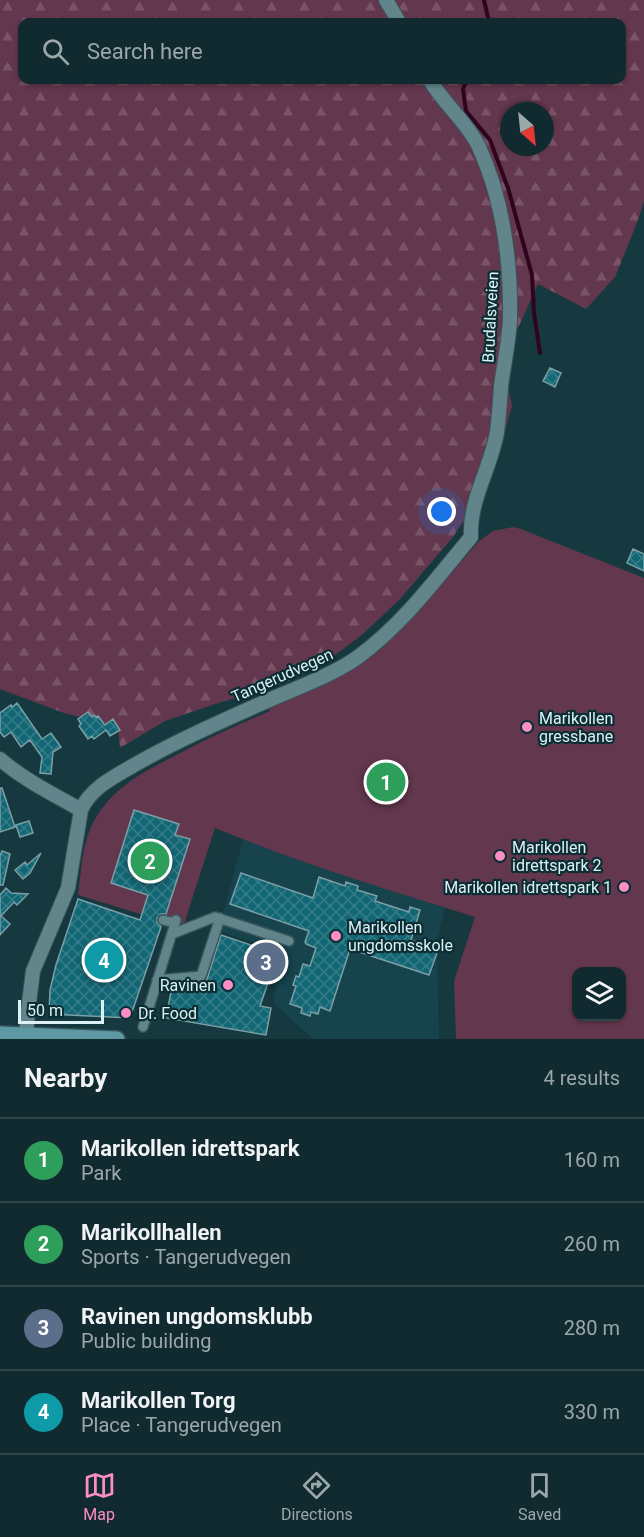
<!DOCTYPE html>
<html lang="en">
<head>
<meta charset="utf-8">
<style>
	:root { --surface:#102a2f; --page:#193237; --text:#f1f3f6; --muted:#9ca7aa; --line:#30464b; --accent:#fb8fc5 }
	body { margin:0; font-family:Roboto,sans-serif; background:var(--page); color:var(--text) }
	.controls { position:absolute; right:18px; bottom:18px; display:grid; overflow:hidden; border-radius:12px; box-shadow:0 2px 4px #0004 }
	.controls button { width:54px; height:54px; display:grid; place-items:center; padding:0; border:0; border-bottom:2px solid var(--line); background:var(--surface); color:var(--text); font:30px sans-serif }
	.compass { position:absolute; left:500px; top:102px; width:54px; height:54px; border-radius:50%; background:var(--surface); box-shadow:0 2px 4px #0004; rotate:153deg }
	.scale { position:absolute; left:18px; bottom:15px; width:86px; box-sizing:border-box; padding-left:6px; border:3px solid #ddf0f3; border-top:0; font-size:16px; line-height:21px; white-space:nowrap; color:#ddf0f3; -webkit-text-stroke:4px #0b2e34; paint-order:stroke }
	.you { position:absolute; left:442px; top:512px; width:21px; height:21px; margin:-15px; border:4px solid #fff; border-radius:50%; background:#1a73e8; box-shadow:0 0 0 9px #1a73e833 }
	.badge { display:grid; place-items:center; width:39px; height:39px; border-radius:50%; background:var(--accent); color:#fff; font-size:20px; font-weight:700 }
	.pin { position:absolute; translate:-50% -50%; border:3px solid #fff; box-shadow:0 2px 6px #0006 }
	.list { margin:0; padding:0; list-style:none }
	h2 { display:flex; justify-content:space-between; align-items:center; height:78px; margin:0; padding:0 24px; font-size:26px }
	h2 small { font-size:20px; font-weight:400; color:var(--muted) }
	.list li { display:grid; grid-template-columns:39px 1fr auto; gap:18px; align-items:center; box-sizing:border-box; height:84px; padding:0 24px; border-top:2px solid var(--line) }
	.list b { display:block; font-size:22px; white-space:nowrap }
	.list p { margin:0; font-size:20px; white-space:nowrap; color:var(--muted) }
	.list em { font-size:20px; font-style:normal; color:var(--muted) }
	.icon { flex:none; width:33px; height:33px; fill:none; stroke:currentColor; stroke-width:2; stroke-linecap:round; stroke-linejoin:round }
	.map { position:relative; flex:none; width:644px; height:1039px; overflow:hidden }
	.search { position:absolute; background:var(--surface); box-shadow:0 2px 4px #0004; left:18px; right:18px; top:18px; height:66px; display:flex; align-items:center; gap:15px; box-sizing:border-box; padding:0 21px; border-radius:12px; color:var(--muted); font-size:22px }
	.sheet { height:414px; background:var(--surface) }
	nav { display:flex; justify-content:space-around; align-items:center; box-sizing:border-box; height:84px; border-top:2px solid var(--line); background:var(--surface); font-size:16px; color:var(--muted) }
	nav a { display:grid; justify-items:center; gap:3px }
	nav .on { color:var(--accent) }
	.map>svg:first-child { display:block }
	.built { fill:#16434c }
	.forest { fill:url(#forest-firs); fill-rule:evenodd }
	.park { fill:#63374d; fill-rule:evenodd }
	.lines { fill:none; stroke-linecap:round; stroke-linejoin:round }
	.stream { stroke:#2f041d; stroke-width:4 }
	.building { fill:url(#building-cross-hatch); stroke:#7b9fa6; stroke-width:1.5 }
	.pedestrian-casing { stroke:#39555b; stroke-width:12 }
	.minor-casing { stroke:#39555b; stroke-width:16 }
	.secondary-casing { stroke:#39555b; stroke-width:18 }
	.pedestrian { stroke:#62858c; stroke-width:9 }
	.minor { stroke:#62858c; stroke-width:14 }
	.secondary { stroke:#5d99a5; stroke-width:15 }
	.poi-dot { fill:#fb8fc5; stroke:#0b2e34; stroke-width:2 }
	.labels { text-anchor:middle; stroke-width:4.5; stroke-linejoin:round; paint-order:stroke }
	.street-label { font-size:16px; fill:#ddf0f3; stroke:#0b2e34 }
	.poi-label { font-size:16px; fill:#ddf0f3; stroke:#0b2e34; text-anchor:start }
</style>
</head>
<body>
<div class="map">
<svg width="644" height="1039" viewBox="0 0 644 1039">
	<defs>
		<pattern id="forest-firs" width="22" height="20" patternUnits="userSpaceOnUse" patternTransform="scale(1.5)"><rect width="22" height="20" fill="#63374d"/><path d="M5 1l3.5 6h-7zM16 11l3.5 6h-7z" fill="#795467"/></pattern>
		<pattern id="building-cross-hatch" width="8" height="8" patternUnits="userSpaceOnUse" patternTransform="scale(1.5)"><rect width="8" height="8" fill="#136775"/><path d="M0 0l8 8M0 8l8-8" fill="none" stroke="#357d89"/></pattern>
	</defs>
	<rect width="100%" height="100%" fill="#16383f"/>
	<path class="built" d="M243,840l140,48 62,20 -8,33 2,98h-126l-40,-36 10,-51 -65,-21z"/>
	<path class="forest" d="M0,0h644v201l-7,22 -22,54 -29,32 -48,-25 -35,77 9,45 -17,60 -24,44 -18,27 -53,62 -37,35 -36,27 -36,19 -26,10 -47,13 -53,18 -45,27 -2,-22 -54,-13 -64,-24zM22,22h600v58h-600zM509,111h36v36h-36z"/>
	<path class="park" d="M513,527l8,2 123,49v461h-188l-2,-58 21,-64c-87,-27 -176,-54 -260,-89l-32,99 -105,-32c3,-21 4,-49 13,-68 19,-40 54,-56 91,-75 28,-15 58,-28 88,-41l-2,-5 106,-54 45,-41 59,-69 15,-11zM576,972h46v45h-46z"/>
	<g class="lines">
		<path class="stream" d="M484,0l5,22
			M467,80l-4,9 3,22 24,29 18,48 24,87 2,38 6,40"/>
	</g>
	<path class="building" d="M550,368l11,5 -6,14 -12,-6z
		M633,549l11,5v17l-17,-8z
		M17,703l25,36 9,-6 10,14 -8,5 -2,22 -11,-1 2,-16 -12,-17 -9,7 -10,-15 -7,5 -4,-5v-19l11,-8 1,2z
		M88,712l4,5 2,-2 2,2 2,-1 7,9 8,-6 7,11 -10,6 -4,-6 -12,9 -2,-3 -4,3 -9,-13 2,-2 -3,-5z
		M0,788h2l13,39 -15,5z
		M134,810l45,14 -4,11 15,4 -24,75h-5l-4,4v4l4,5 -31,91 -81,-4 1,-24 6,-25 22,-66 62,21 8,-25 -37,-12z
		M29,821l4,12 -13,4 -4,-12z
		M2,851l8,3 -7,31h-3v-29z
		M41,853l-11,20 -7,6 -8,-9 10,-8 2,3z
		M241,873l72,25 6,-21 26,9 1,-4 12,4 -1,4 20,6 -2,5 34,11 1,-5 10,3 -9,30 21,7 -1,4 6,2 -8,22 -79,-26 -20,62 -10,-4 -2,7 -7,-2 -1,4 -9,-3 1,-5 -12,-4 6,-18 -3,-1 3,-9 3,1 4,-13 7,2 6,-18 -10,-4 -1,-2 4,-11 -79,-27z
		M6,888l5,5 17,1 -11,11 -3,-3 -13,14 9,8 -10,11v-40z
		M221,935l57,19 -18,52 11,2 -5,27 -100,-17 6,-31 34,-5z"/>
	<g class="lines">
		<defs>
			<path id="pedestrian" d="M163,920l12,3
				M172,934l43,-17 74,24
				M157,980l44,-4 19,-58
				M143,1027l33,-107"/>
			<path id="minor" d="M386,0l13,22
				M0,759c24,21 53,35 81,51
				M26,1035l2,-24 5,-40 35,-83 13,-78c10,-23 35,-34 55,-46 46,-26 93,-46 140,-67 28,-12 58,-23 82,-40 45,-33 78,-78 113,-120 -2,-37 20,-69 26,-105 2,-15 3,-30 4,-46 3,-22 8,-45 9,-67 1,-59 -7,-120 -32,-174 -12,-24 -35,-42 -48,-65"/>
			<path id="secondary" d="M0,1034l117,5"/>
		</defs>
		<use href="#pedestrian" class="pedestrian-casing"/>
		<use href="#minor" class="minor-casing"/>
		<use href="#secondary" class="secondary-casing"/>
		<use href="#pedestrian" class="pedestrian"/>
		<use href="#minor" class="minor"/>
		<use href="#secondary" class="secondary"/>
	</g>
	<g class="poi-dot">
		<circle cx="527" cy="727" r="6"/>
		<circle cx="500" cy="856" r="6"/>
		<circle cx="624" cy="887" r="6"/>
		<circle cx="336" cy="936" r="6"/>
		<circle cx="228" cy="985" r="6"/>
		<circle cx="126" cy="1013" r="6"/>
	</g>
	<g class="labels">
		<g class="street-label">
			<text transform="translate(490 317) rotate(-87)" y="6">Brudalsveien</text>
			<text transform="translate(282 675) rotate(-24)" y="6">Tangerudvegen</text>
		</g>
		<g class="poi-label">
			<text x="539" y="724">Marikollen<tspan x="539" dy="18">gressbane</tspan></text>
			<text x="512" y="853">Marikollen<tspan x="512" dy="18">idrettspark 2</tspan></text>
			<text x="612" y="893" text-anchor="end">Marikollen idrettspark 1</text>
			<text x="348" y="933">Marikollen<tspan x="348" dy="18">ungdomsskole</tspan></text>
			<text x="216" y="991" text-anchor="end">Ravinen</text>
			<text x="138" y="1019">Dr. Food</text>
		</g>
	</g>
</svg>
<div class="controls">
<button><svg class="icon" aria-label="layers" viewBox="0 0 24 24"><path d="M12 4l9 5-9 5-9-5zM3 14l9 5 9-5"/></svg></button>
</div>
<svg class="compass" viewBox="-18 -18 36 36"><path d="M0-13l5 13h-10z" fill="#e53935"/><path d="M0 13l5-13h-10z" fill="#9ca7aa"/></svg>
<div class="scale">50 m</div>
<div class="you"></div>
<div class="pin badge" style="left:386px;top:782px;background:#2e9e5b">1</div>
<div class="pin badge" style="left:150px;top:861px;background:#2e9e5b">2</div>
<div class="pin badge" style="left:266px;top:962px;background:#5c6f8a">3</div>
<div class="pin badge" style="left:104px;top:960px;background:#0f9aa8">4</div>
<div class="search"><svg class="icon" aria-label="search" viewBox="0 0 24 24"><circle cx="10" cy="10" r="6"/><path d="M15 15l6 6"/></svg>Search here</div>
</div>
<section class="sheet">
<h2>Nearby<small>4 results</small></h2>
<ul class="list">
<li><span class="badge" style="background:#2e9e5b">1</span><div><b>Marikollen idrettspark</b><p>Park</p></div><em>160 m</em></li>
<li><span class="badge" style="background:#2e9e5b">2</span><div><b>Marikollhallen</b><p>Sports · Tangerudvegen</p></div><em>260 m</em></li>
<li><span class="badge" style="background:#5c6f8a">3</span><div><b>Ravinen ungdomsklubb</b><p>Public building</p></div><em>280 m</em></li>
<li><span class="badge" style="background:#0f9aa8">4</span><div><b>Marikollen Torg</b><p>Place · Tangerudvegen</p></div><em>330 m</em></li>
</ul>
</section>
<nav>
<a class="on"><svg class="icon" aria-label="map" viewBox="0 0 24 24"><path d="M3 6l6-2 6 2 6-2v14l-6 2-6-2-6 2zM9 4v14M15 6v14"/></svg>Map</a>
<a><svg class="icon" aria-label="directions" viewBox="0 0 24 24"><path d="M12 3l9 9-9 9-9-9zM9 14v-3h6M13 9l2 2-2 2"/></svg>Directions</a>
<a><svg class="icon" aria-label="saved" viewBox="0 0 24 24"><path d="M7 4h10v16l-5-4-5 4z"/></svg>Saved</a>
</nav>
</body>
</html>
